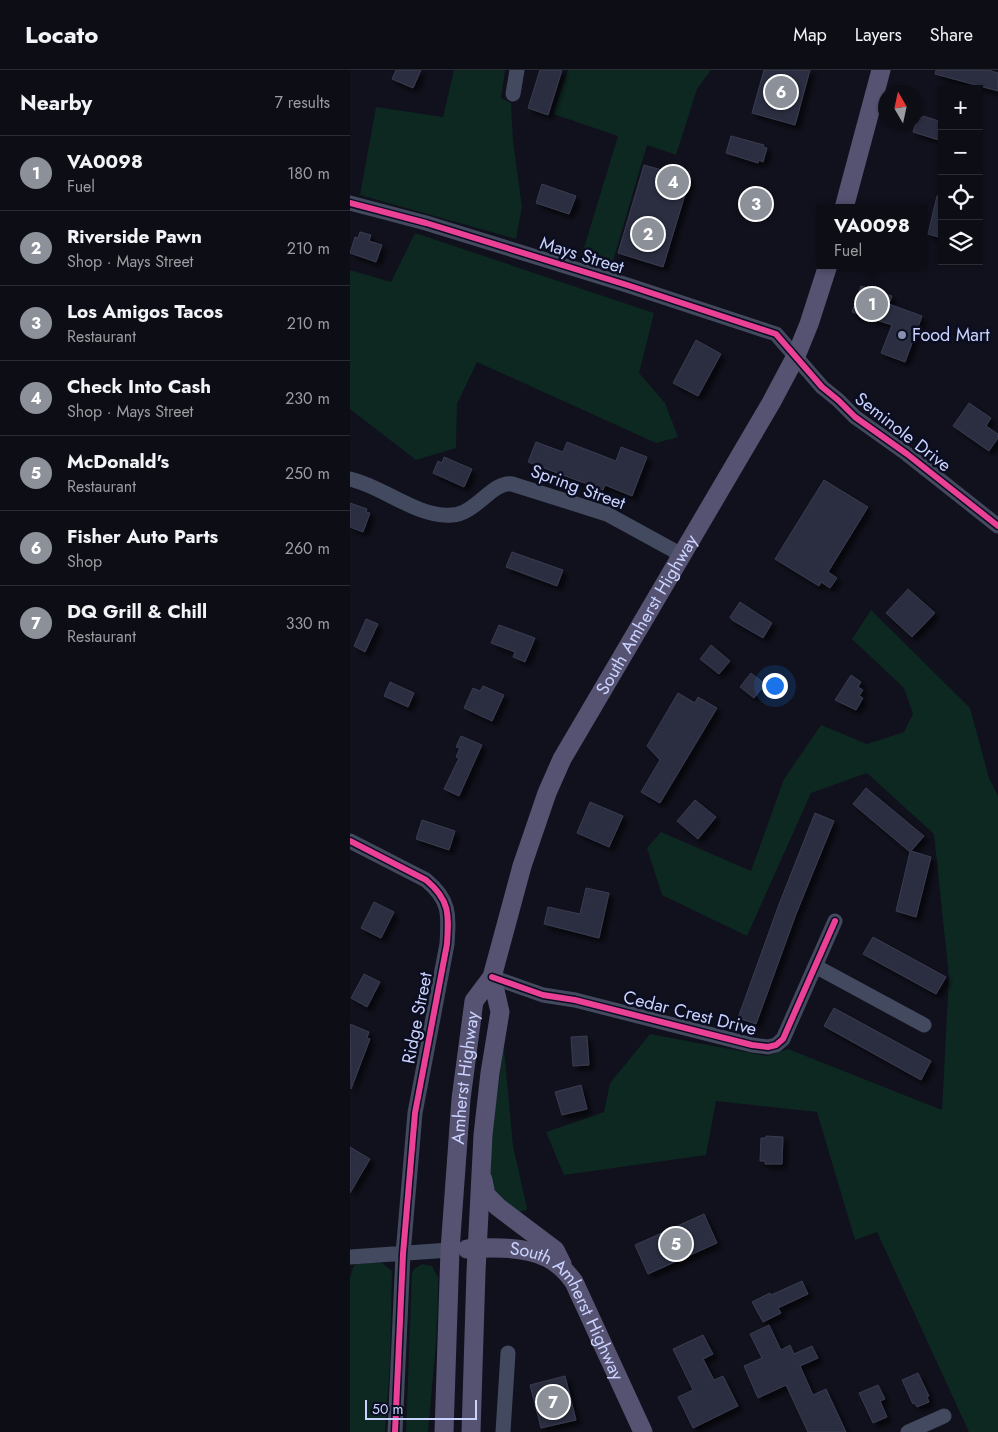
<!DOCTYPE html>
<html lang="en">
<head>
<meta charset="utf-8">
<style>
	:root { --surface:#0c0d15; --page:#1a1b22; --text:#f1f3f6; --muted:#9a9ca0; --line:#2c2d34; --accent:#8c9099 }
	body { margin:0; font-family:Jost,sans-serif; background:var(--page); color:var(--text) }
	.controls { position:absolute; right:15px; top:15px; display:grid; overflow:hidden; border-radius:0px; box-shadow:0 1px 4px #0004 }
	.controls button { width:45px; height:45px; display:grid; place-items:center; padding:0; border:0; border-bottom:1px solid var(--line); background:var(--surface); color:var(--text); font:25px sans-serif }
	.compass { position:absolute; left:528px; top:15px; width:45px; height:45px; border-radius:50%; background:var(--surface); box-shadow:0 1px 4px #0004; rotate:351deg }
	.scale { position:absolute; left:15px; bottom:12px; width:112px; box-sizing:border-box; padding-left:5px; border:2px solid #cad3ff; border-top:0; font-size:14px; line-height:18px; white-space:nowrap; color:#cad3ff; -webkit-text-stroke:4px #0b0d21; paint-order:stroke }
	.you { position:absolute; left:424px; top:615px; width:18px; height:18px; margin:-12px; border:4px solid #fff; border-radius:50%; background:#1a73e8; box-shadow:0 0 0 8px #1a73e833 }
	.badge { display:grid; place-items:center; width:32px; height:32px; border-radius:50%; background:var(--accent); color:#fff; font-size:16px; font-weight:700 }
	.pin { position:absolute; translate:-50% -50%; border:2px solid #fff; box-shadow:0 1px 5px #0006 }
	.popup { position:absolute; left:467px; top:134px; width:110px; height:65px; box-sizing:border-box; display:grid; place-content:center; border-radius:0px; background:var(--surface); filter:drop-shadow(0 1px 4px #0005); font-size:16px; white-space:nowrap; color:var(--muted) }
	.popup b { font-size:19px; color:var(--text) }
	.popup::after { content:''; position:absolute; left:50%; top:100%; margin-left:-10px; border:10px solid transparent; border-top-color:var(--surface) }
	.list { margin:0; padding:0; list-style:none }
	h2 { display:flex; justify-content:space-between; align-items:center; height:65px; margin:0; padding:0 20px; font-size:21px }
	h2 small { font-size:16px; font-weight:400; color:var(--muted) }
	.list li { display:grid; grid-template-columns:32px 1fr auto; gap:15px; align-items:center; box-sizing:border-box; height:75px; padding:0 20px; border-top:1px solid var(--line) }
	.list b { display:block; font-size:19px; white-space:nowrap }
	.list p { margin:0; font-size:16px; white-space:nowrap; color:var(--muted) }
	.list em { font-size:16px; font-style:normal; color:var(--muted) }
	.icon { flex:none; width:28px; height:28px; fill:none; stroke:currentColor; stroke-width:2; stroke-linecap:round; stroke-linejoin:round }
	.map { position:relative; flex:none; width:648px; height:1362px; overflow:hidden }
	header { display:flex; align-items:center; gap:30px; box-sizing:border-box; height:70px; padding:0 25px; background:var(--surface); border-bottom:1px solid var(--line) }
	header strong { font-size:24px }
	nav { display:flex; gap:28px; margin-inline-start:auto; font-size:18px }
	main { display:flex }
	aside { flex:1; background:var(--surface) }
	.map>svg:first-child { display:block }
	.green { fill:#0d2721 }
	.building { fill:#2c2e3f; stroke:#393c51; filter:url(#shadow) }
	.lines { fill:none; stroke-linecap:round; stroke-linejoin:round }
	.minor { stroke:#43495e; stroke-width:15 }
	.major { stroke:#565372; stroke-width:19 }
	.cycleway-casing { stroke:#0b0d21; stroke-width:9 }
	.cycleway { stroke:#ea4096; stroke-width:6 }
	.poi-dot { fill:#898fb0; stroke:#0b0d21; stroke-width:2 }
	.labels { text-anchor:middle; stroke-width:5; stroke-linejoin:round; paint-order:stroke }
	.street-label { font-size:18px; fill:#cad3ff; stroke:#0b0d21 }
	.poi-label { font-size:18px; fill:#cad3ff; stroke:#0b0d21; text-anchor:start }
</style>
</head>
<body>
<header>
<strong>Locato</strong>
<nav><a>Map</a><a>Layers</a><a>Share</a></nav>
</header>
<main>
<aside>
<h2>Nearby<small>7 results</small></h2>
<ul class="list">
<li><span class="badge">1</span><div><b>VA0098</b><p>Fuel</p></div><em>180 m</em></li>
<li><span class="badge">2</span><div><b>Riverside Pawn</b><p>Shop · Mays Street</p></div><em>210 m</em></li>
<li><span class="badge">3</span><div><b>Los Amigos Tacos</b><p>Restaurant</p></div><em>210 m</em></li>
<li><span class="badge">4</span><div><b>Check Into Cash</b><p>Shop · Mays Street</p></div><em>230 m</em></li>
<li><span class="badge">5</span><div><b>McDonald's</b><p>Restaurant</p></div><em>250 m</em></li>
<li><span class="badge">6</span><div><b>Fisher Auto Parts</b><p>Shop</p></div><em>260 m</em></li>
<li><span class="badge">7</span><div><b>DQ Grill &amp; Chill</b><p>Restaurant</p></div><em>330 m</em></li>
</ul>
</aside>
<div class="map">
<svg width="648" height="1362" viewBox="0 0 648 1362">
	<defs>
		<filter id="shadow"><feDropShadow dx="4.5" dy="4.5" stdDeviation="2.5" flood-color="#0009"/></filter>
	</defs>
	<rect width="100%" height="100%" fill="#10111c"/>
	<path class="green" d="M104,0h51l-4,28 10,5 2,38 9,66 -6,32 -156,-44 16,-88 67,10z
		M218,0h143l-14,19 -21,66 -29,-10 -36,123 -30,-10 37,-122 -65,-22z
		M65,163l239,80 -15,60 26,30 13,34 -22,6 -179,-81 -20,42 -1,44 -40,12 -57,-44 -9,-7v-139l41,12z
		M521,540l99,98 19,70 9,18v636h-29l-92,-200 -22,8 -38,-128 -101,-11 -10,54 -142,20 -18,-43 58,-20 6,-29 40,-49 117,22 21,-7 154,61 7,-133 -15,-143 -67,-61 -56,20 -64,143 -85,-41 -15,-47 14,-16 90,39 33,-92 37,-54 46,19 37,-12 9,-18 -9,-26 -52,-49z
		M154,979l9,97 14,62 -1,2 -7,2 -21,-10 -9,-30 3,-39 11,-82z
		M11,1193h21l10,8 -2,92 -5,69h-35v-155l4,-12z
		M72,1194l10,2 6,11v19l-2,47 -8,89h-22l6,-159 2,-4z"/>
	<path class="building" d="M46,0h25l-8,18 -21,-9z
		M190,0h22l-14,45 -20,-7z
		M414,0h46l-15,55 -43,-12z
		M586,0h52l10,3v18l-63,-17z
		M573,46l19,6v19l-29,-9 5,-15 4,1z
		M381,66l33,9 -1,2 4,1 -4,14 -4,-2 -1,3 -32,-10z
		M294,95l46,13 -27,89 -45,-14z
		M192,114l34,12 -7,18 -33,-11z
		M587,126h5v42l-14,-4z
		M10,162l11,3 -2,6 13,4 -6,17 -26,-9 5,-16 3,1z
		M511,216l31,10 -3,8 33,12 -17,46 -24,-9 11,-28 -40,-13z
		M346,270l25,14 -23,42 -25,-13z
		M619,333l22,15 -5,8 12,8v4l-9,13 -36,-25z
		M186,372l27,10 4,-10 49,19 5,-14 26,10 -15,39 -27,-11 -2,5 -75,-28z
		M94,387l28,12 -8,18 -31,-14 5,-12 4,2z
		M474,410l44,27 -40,65 9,6 -7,10 -9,-6 -2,4 -44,-27z
		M0,433l17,6 -1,3 4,1 -7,19 -13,-5z
		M162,482l51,18 -6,16 -51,-19z
		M558,519l27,24 -23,24 -26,-24z
		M390,532l32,21 -9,15 -31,-18 -2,-3z
		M16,549l12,5 -13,28 -11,-6z
		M149,555l36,13 -10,24 -12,-5 2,-5 -24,-9z
		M361,575l19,16 -11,13 -19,-15z
		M401,603l14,11 -11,14 -14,-11z
		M501,605l10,7 -3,5 5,3 -4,6 4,2 -7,12 -21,-10z
		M40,612l24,11 -6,14 -24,-11z
		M133,616l21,9 -12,26 -28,-13 9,-20 7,3z
		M328,623l17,10 3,-6 19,11 -57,95 -19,-11 19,-32 -13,-14z
		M111,666l21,9 -23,51 -15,-7 15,-31 -3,-1 4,-9 -4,-1z
		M516,718l58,48 -13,15 20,6 -15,60 -20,-6 14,-59 -57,-48z
		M345,730l21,17 -18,22 -21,-18z
		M240,732l33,14 -14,31 -32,-14z
		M465,743l19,8 -38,93 -40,110 -18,-6 40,-111z
		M72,750l33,11 -6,19 -33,-11z
		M236,818l23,5 -10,45 -55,-14 4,-17 32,7z
		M24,832l20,10 -13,26 -20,-10z
		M523,867l73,40 -10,17 -73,-40z
		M14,904l16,8 -13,25 -16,-9z
		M484,938l97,53 -10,19 -97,-54z
		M0,954l19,8 -2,6 3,1 -19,50z
		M237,966l2,29 -16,1 -2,-29z
		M231,1015l6,24 -25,6 -7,-23z
		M416,1066l17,1 -1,27h-17v-3h-5l1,-23h5z
		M0,1077l20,12 -20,34z
		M354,1144l13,29 -69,31 -13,-29z
		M452,1211l6,13 -30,14 3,5 -18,9 -11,-20 18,-9 1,2z
		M419,1255l12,25 9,-5 4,9 18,-8 6,12 -18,8 13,29 13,-6 20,43h-38l-22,-47 -28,13 -14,-32 18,-8 -12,-24z
		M353,1265l10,19 -10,5 11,21 9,-4 15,30 -45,22 -15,-31 15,-7 -20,-41z
		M568,1303l11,23 -2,1 2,5 -12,5 -2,-4 -2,1 -11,-24z
		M215,1306l11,44 -35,8 -11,-43z
		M528,1315l7,14 -5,2 7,16 -14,6 -14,-30z"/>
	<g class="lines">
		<path class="minor" d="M163,24l4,-24
			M0,133l76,20 201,62 149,49 46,53 16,13 17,17 52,37 91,72
			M0,409c33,7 67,39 102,36 24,-1 40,-34 60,-31l95,30 75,41
			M0,771l76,39c24,20 23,34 21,64l-32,169 -12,141 -8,178
			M465,896l109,59
			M142,907l51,18 32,5 177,45 16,2 8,-2 7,-6 52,-118
			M0,1187l100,-7
			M153,1362l5,-79
			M558,1362l36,-16"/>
		<g class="major">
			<path d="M494,138l37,-138"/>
			<path d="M133,1110l3,15 12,12 57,43 7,14"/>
			<path id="s1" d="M117,1179c25,-2 58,-3 81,9 11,6 19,14 26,24l69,150"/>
			<path id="s2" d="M94,1362l6,-182 11,-151 13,-98 18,-24 30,-111 25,-73 15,-34 209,-356 25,-47 13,-32 19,-59"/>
			<path d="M121,1362l5,-160 7,-137 7,-62 10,-61 -8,-35"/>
		</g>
		<defs>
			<path id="cycleway" d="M0,133l76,20 201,62 149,49 46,53 16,13 17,17 52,37 91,72
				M0,771l76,39c24,20 23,34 21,64l-32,169 -12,141 -8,178
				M142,907l51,18 32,5 177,45 16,2 8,-2 7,-6 52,-118"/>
		</defs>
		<use href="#cycleway" class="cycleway-casing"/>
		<use href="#cycleway" class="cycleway"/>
	</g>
	<circle class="poi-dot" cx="552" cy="265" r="5"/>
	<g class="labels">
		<g class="street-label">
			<text transform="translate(232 185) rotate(17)" y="6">Mays Street</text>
			<text transform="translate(553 362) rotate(38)" y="6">Seminole Drive</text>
			<text transform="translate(228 417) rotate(20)" y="6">Spring Street</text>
			<text dy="6" stroke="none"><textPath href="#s2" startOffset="859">South Amherst Highway</textPath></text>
			<text transform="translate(340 943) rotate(14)" y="6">Cedar Crest Drive</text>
			<text transform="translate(67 948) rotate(-79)" y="6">Ridge Street</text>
			<text dy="6" stroke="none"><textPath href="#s2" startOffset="355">Amherst Highway</textPath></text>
			<text dy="6" stroke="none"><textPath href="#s1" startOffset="134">South Amherst Highway</textPath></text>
		</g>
		<g class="poi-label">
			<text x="562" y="271">Food Mart</text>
		</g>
	</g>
</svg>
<div class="controls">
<button>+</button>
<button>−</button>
<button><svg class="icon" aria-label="locate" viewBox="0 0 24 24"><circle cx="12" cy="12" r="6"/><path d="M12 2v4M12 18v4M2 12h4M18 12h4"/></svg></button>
<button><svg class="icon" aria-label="layers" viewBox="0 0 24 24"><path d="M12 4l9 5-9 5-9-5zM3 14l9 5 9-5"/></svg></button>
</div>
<svg class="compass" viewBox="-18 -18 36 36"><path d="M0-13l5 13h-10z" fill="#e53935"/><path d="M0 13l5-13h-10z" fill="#9a9ca0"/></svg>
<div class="scale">50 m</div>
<div class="you"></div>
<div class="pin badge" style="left:522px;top:234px">1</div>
<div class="popup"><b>VA0098</b>Fuel</div>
<div class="pin badge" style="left:298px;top:164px">2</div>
<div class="pin badge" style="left:406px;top:134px">3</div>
<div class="pin badge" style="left:323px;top:112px">4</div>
<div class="pin badge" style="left:326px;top:1174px">5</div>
<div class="pin badge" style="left:431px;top:22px">6</div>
<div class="pin badge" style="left:203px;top:1332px">7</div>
</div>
</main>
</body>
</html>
